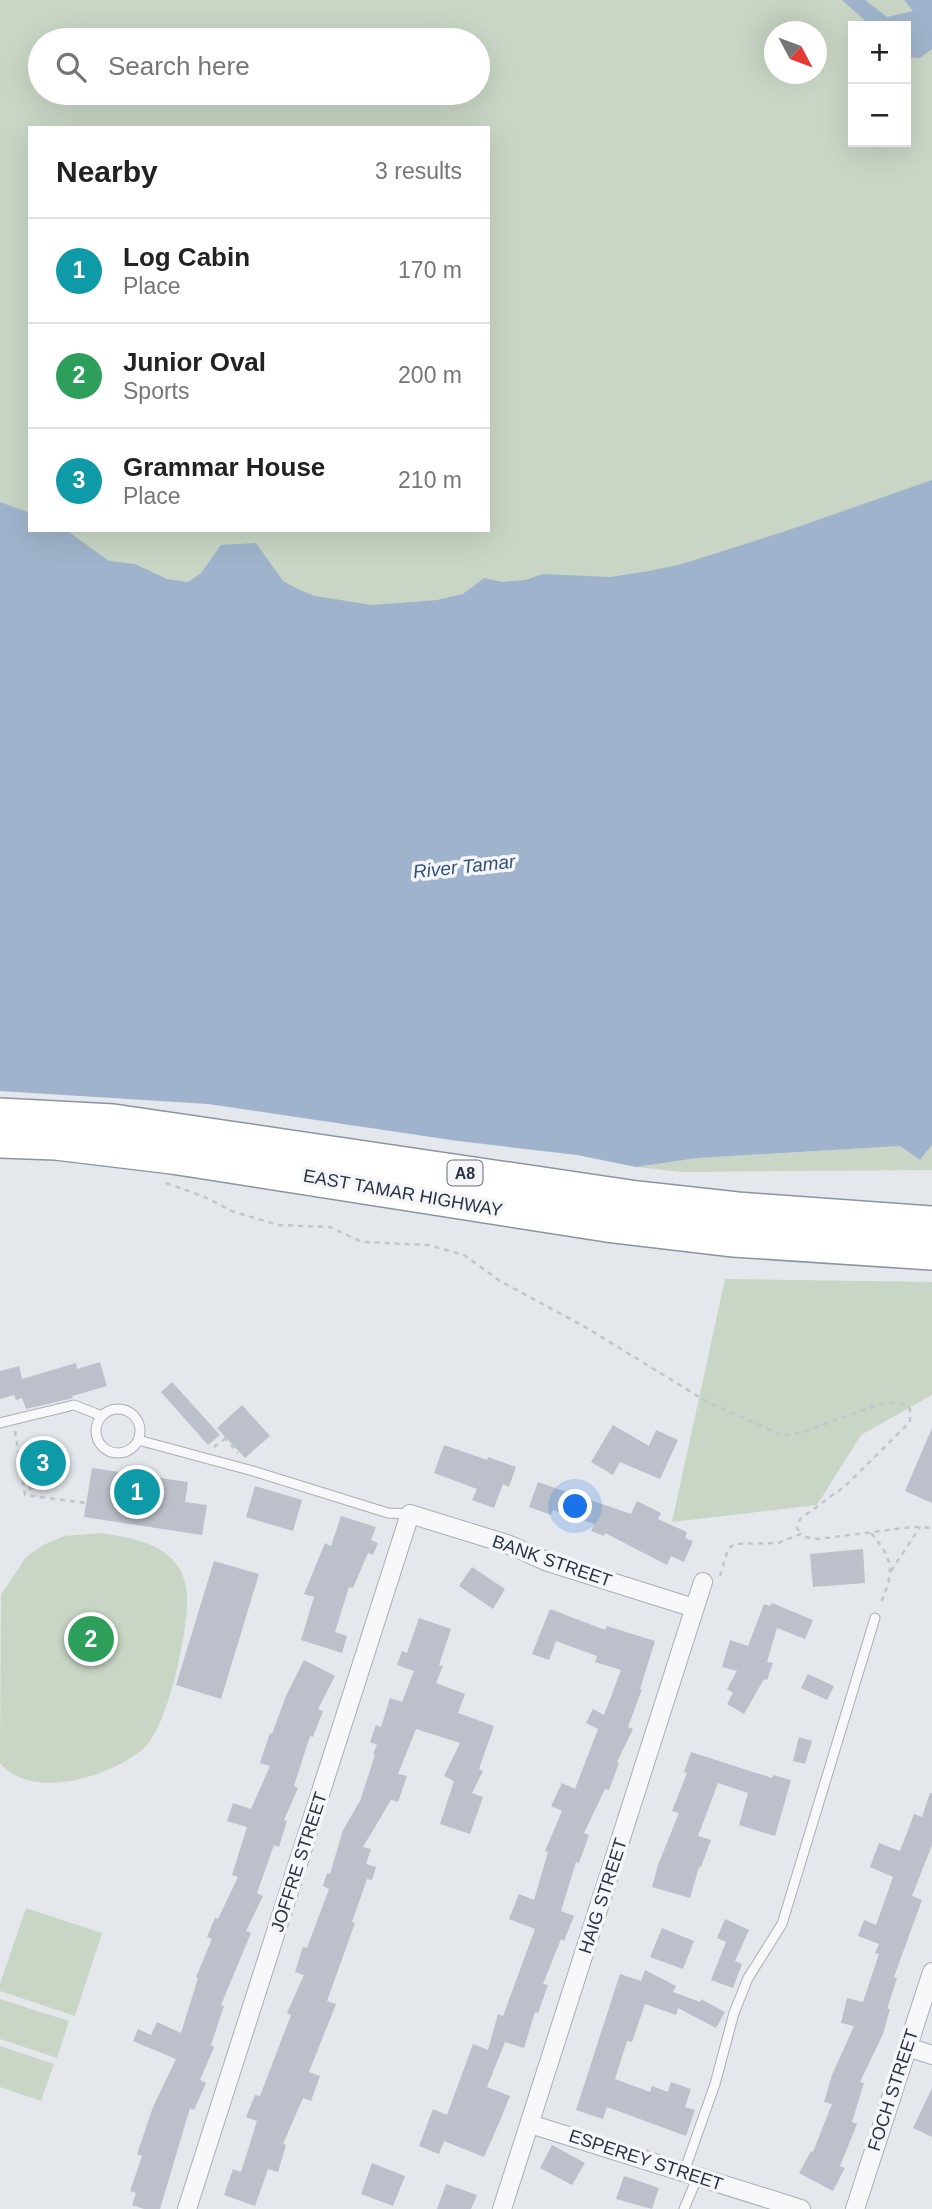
<!DOCTYPE html>
<html lang="en">
<head>
<meta charset="utf-8">
<style>
	:root { --surface:#fff; --page:#f2f2f2; --text:#222; --muted:#767676; --line:#e0e0e0; --accent:#b45309 }
	body { margin:0; font-family:Helvetica,sans-serif; background:var(--page); color:var(--text) }
	.controls { position:absolute; right:21px; top:21px; display:grid; overflow:hidden; border-radius:0px; box-shadow:0 7px 28px #0002 }
	.controls button { width:63px; height:63px; display:grid; place-items:center; padding:0; border:0; border-bottom:2px solid var(--line); background:var(--surface); color:var(--text); font:35px sans-serif }
	.compass { position:absolute; left:764px; top:21px; width:63px; height:63px; border-radius:50%; background:var(--surface); box-shadow:0 7px 28px #0002; rotate:131deg }
	.you { position:absolute; left:576px; top:1507px; width:24px; height:24px; margin:-18px; border:5px solid #fff; border-radius:50%; background:#1a73e8; box-shadow:0 0 0 10px #1a73e833 }
	.badge { display:grid; place-items:center; width:46px; height:46px; border-radius:50%; background:var(--accent); color:#fff; font-size:23px; font-weight:700 }
	.pin { position:absolute; translate:-50% -50%; border:4px solid #fff; box-shadow:0 2px 7px #0006 }
	.list { margin:0; padding:0; list-style:none }
	h2 { display:flex; justify-content:space-between; align-items:center; height:91px; margin:0; padding:0 28px; font-size:30px }
	h2 small { font-size:23px; font-weight:400; color:var(--muted) }
	.list li { display:grid; grid-template-columns:46px 1fr auto; gap:21px; align-items:center; box-sizing:border-box; height:105px; padding:0 28px; border-top:2px solid var(--line) }
	.list b { display:block; font-size:26px; white-space:nowrap }
	.list p { margin:0; font-size:23px; white-space:nowrap; color:var(--muted) }
	.list em { font-size:23px; font-style:normal; color:var(--muted) }
	.icon { flex:none; width:38px; height:38px; fill:none; stroke:currentColor; stroke-width:2; stroke-linecap:round; stroke-linejoin:round }
	.map { position:relative; flex:none; width:932px; height:2209px; overflow:hidden }
	.search { position:absolute; background:var(--surface); box-shadow:0 7px 28px #0002; left:28px; top:28px; width:462px; height:77px; display:flex; align-items:center; gap:18px; box-sizing:border-box; padding:0 24px; border-radius:38px; color:var(--muted); font-size:26px }
	.panel { position:absolute; background:var(--surface); box-shadow:0 7px 28px #0002; left:28px; top:126px; width:462px; height:406px; border-radius:0px }
	.map>svg:first-child { display:block }
	.green { fill:#c9d6c5; fill-rule:evenodd }
	.water { fill:#9fb4cc }
	.building { fill:#bbc0ca }
	.lines { fill:none; stroke-linecap:round; stroke-linejoin:round }
	.lane-casing { stroke:#a9aeb7; stroke-width:11 }
	.street-casing { stroke:#a9aeb7; stroke-width:20 }
	.highway-casing { stroke:#8b94a3; stroke-width:36 }
	.path { stroke:#c2c5cb; stroke-width:2.5; stroke-dasharray:5 5; stroke-linecap:butt }
	.lane { stroke:#f7f8fa; stroke-width:9 }
	.street { stroke:#f7f8fa; stroke-width:18 }
	.highway { stroke:#fff; stroke-width:33 }
	.labels { text-anchor:middle; stroke-width:7; stroke-linejoin:round; paint-order:stroke }
	.shield { fill:#f4f6f9; stroke:#676e7b; stroke-width:2 }
	.shield-label { font-size:16px; font-weight:bold; fill:#2b3445 }
	.street-label { font-size:18px; fill:#2b3445; stroke:#f4f6f9 }
	.water-label { font-size:19px; font-style:italic; fill:#34527a; stroke:#f4f6f9 }
</style>
</head>
<body>
<div class="map">
<svg width="932" height="2209" viewBox="0 0 932 2209">
	<rect width="100%" height="100%" fill="#e4e7ec"/>
	<path class="green" d="M0,0h932v515l-511,159 -421,25zM853,26h53v116h-53zM774,32h42v42h-42zM40,40h438v53h-438zM30,128h458v402h-458z
		M932,1145v25l-250,2 -46,-5 62,-9 202,-12 20,14z
		M725,1279l207,3v113l-71,40 -44,70 -145,17z
		M100,1533c26,4 60,8 77,32 6,8 9,19 10,30 2,32 -18,129 -42,152 -31,29 -114,55 -145,16l1,-168 25,-38 17,-12 21,-9z
		M26,1908l76,25 -27,83 -75,-25v-7z
		M0,1999l69,22 -12,37 -57,-19z
		M0,2046l54,18 -13,37 -41,-14z"/>
	<path class="water" d="M842,0h23l22,17 26,-6 -9,-11h28v49l-12,9 -14,-1v-31h-35z
		M932,480v665l-12,15 -20,-14 -202,12 -62,9 -59,-12 -119,-14 -250,-37 -208,-13v-589l30,11v17h36l43,31 26,3 32,15 21,3 13,-9 20,-28 35,-2 27,38 17,9 15,6 57,9 65,-5 26,-6 21,-16 18,4 23,-2 18,-6 67,3 39,-6 33,-7 104,-33z"/>
	<path class="building" d="M100,1362l7,24 -35,10 1,2 -47,11 -4,-11 -6,2 -2,-5 -14,4v-28l19,-5 3,13 54,-16 1,6z
		M172,1382l48,53 -12,10 -47,-53z
		M242,1405l28,31 -25,22 -28,-30z
		M613,1425l36,21 7,-16 22,10 -18,39 -40,-17 -7,13 -22,-13z
		M932,1428v75l-27,-12z
		M58,1443l7,27 -10,2 2,12 -28,6 -9,-38z
		M444,1445l43,15 1,-3 28,10 -7,20 -6,-3 -9,24 -22,-8 5,-11 -43,-16z
		M92,1468l96,14 -3,20 22,3 -5,30 -118,-18z
		M538,1482l93,32 6,-13 24,12 -3,6 29,13 -2,6 8,3 -9,21 -13,-6 -4,9 -62,-32 -1,3 -13,-5 3,-7 -41,-14 -2,5 -22,-8z
		M255,1486l47,14 -9,31 -47,-14z
		M341,1516l35,11 -5,13 7,3 -5,12 -5,-2 -15,35 -4,-1 -14,45 12,4 -5,17 -41,-13 13,-43 -10,-3 21,-51 6,3z
		M863,1549l2,34 -52,4 -3,-33z
		M214,1561l45,13 -38,125 -45,-14z
		M472,1567l33,22 -12,20 -34,-23z
		M772,1603l41,17 -8,19 -28,-11 -10,34 6,1 -6,17 -3,-1 -20,35 -17,-10 6,-11 -6,-4 10,-18 -15,-4 8,-27 18,6 16,-42 6,2z
		M550,1609l55,21 2,-4 48,15 -15,48h2l-14,38 5,2 -16,33 2,1 -10,27 -4,-1 -21,44 5,2 -10,28 -3,-1 -15,49 13,5 -10,25 -3,-2 -18,45 5,1 -10,28 -3,-1 -11,36 -19,-6 -18,45 23,9 -11,27 -15,34 -40,-16 -5,13 -20,-8 14,-37 14,6 26,-71 15,6 10,-36 5,2 32,-87 -26,-10 10,-25 15,6 14,-48 -3,-1 17,-40 -11,-5 11,-23 13,6 23,-60 -12,-6 7,-14 11,6 17,-45 -26,-8 2,-6 -41,-15 -7,19 -17,-6z
		M419,1618l32,11 -12,36 4,1 -7,17 29,11 -7,19 36,13 -15,43 4,2 -11,22 11,4 -13,37 -30,-10 14,-43 -10,-5 16,-33 -44,-14 -18,45 9,2 -9,26 -7,-2 -28,47 8,2 -5,15 10,3 -4,13 -5,-1 -15,43 3,1 -28,78 9,3 -27,68 11,4 -9,25 -8,-3 -20,46 3,1 -8,27 -10,-3 -13,37 -31,-11 9,-26 8,3 16,-51 -11,-4 9,-22 5,1 31,-81 -4,-2 17,-38 -9,-3 8,-25 4,1 22,-59 -6,-3 4,-13 3,1 13,-44 17,-29 15,-46 -2,-1 4,-9 -7,-3 6,-17 5,2 9,-29 12,4 12,-31 -17,-6 5,-14 5,2z
		M304,1660l31,16 -17,33 5,2 -10,26 -3,-1 -16,50 4,2 -14,32 3,1 -8,26 -5,-2 -17,48 6,3 -17,35 5,2 -30,72 3,1 -13,39 3,2 -14,33 6,3 -12,27 -4,-2 -30,101h-16l-12,-4 4,-12 -6,-2 12,-35 -5,-2 16,-47 23,-48 -43,-18 5,-12 13,6 6,-13 24,11 17,-55 -2,-1 16,-38 -5,-2 8,-19 3,1 20,-42 -6,-2 15,-48 -20,-6 6,-18 18,6 19,-43 -10,-3 10,-30 2,1 14,-38z
		M808,1674l26,12 -7,14 -26,-12z
		M799,1737l13,4 -7,23 -12,-3z
		M691,1752l81,26 1,-3 18,5 -16,56 -36,-11 9,-32 -30,-10 -20,53 13,4 -10,27h-2l-9,31 -38,-11 6,-22 21,-52 -7,-2 15,-38 -3,-1z
		M930,1793h2v52l-20,51 10,4 -28,77 3,1 -10,31h3l-7,25 -23,48 4,1 -12,39 5,2 -17,42 5,2 -12,23 -34,-18 12,-22 2,1 19,-48 -8,-2 8,-27 22,-49 -13,-3 6,-25 16,4 16,-48 -4,-1 4,-9 -21,-8 6,-16 12,5 17,-48 -23,-10 9,-24 21,8 14,-37 8,3z
		M725,1919l24,11 -14,31 7,3 -9,24 -22,-8 15,-38 -9,-4z
		M662,1928l32,13 -11,28 -33,-12z
		M645,1970l31,16 -3,6 27,10 1,-3 24,13 -9,16 -38,-20 -2,7 -31,-11 -13,38 -5,-1 -12,38 35,13 2,-6 16,6 3,-10 20,7 -6,18 10,3 -9,26 -79,-29 -4,12 -27,-9 44,-136 21,7z
		M932,2088v49l-19,-9z
		M552,2145l33,18 -13,22 -32,-17z
		M372,2163l33,13 -12,30 -32,-12z
		M624,2176l35,12 -7,21 -36,-10z
		M446,2184l31,11 -6,14h-34z"/>
	<g class="lines">
		<defs>
			<path id="lane" d="M96 1431a22 22 0 1 1 44 0a22 22 0 1 1-44 0Z
				M0,1423l74,-18 28,11
				M138,1440l115,31 135,42 22,1
				M684,2172l31,-88 19,-71 14,-35 34,-54 93,-306
				M684,2209l14,-33"/>
			<path id="street" d="M908,2047l24,8
				M530,2124l271,85
				M187,2209l223,-695 97,30 41,18 146,46
				M502,2209l201,-627
				M855,2209l77,-237"/>
			<path id="highway" d="M0,1115l113,6 524,77 100,11 195,14
				M0,1141l56,2 116,14 435,68 127,15 198,13"/>
		</defs>
		<use href="#lane" class="lane-casing"/>
		<use href="#street" class="street-casing"/>
		<use href="#highway" class="highway-casing"/>
		<path class="path" d="M166,1183l39,14 29,15 45,13 51,2 32,15 66,3 36,10 36,26 87,47 122,75 75,33 19,-4 77,-28c11,-1 22,-3 30,5v13l-65,64 -45,33 -3,9 4,6
			M15,1431l10,64 61,8
			M224,1437l14,16
			M214,1447l17,-13
			M871,1533c24,28 23,39 9,72
			M891,1571l29,-44
			M720,1576l8,-27 6,-5 44,-1 23,-9 4,3 13,2 94,-12 20,1"/>
		<use href="#lane" class="lane"/>
		<use href="#street" class="street"/>
		<use href="#highway" class="highway"/>
	</g>
	<g class="labels">
		<rect class="shield" x="447.5" y="1160.5" width="35" height="25" rx="5"/>
		<g class="shield-label">
			<text x="465" y="1179">A8</text>
		</g>
		<g class="street-label">
			<text transform="translate(403 1193) rotate(10)" y="6">EAST TAMAR HIGHWAY</text>
			<text transform="translate(552 1561) rotate(19)" y="6">BANK STREET</text>
			<text transform="translate(299 1862) rotate(-72)" y="6">JOFFRE STREET</text>
			<text transform="translate(603 1896) rotate(-72)" y="6">HAIG STREET</text>
			<text transform="translate(893 2090) rotate(-72)" y="6">FOCH STREET</text>
			<text transform="translate(646 2160) rotate(18)" y="6">ESPEREY STREET</text>
		</g>
		<g class="water-label">
			<text transform="translate(464 866) rotate(-6)" y="7">River Tamar</text>
		</g>
	</g>
</svg>
<div class="controls">
<button>+</button>
<button>−</button>
</div>
<svg class="compass" viewBox="-18 -18 36 36"><path d="M0-13l5 13h-10z" fill="#e53935"/><path d="M0 13l5-13h-10z" fill="#767676"/></svg>
<div class="you"></div>
<div class="pin badge" style="left:137px;top:1492px;background:#0f9aa8">1</div>
<div class="pin badge" style="left:91px;top:1639px;background:#2e9e5b">2</div>
<div class="pin badge" style="left:43px;top:1463px;background:#0f9aa8">3</div>
<div class="search"><svg class="icon" aria-label="search" viewBox="0 0 24 24"><circle cx="10" cy="10" r="6"/><path d="M15 15l6 6"/></svg>Search here</div>
<section class="panel">
<h2>Nearby<small>3 results</small></h2>
<ul class="list">
<li><span class="badge" style="background:#0f9aa8">1</span><div><b>Log Cabin</b><p>Place</p></div><em>170 m</em></li>
<li><span class="badge" style="background:#2e9e5b">2</span><div><b>Junior Oval</b><p>Sports</p></div><em>200 m</em></li>
<li><span class="badge" style="background:#0f9aa8">3</span><div><b>Grammar House</b><p>Place</p></div><em>210 m</em></li>
</ul>
</section>
</div>
</body>
</html>
